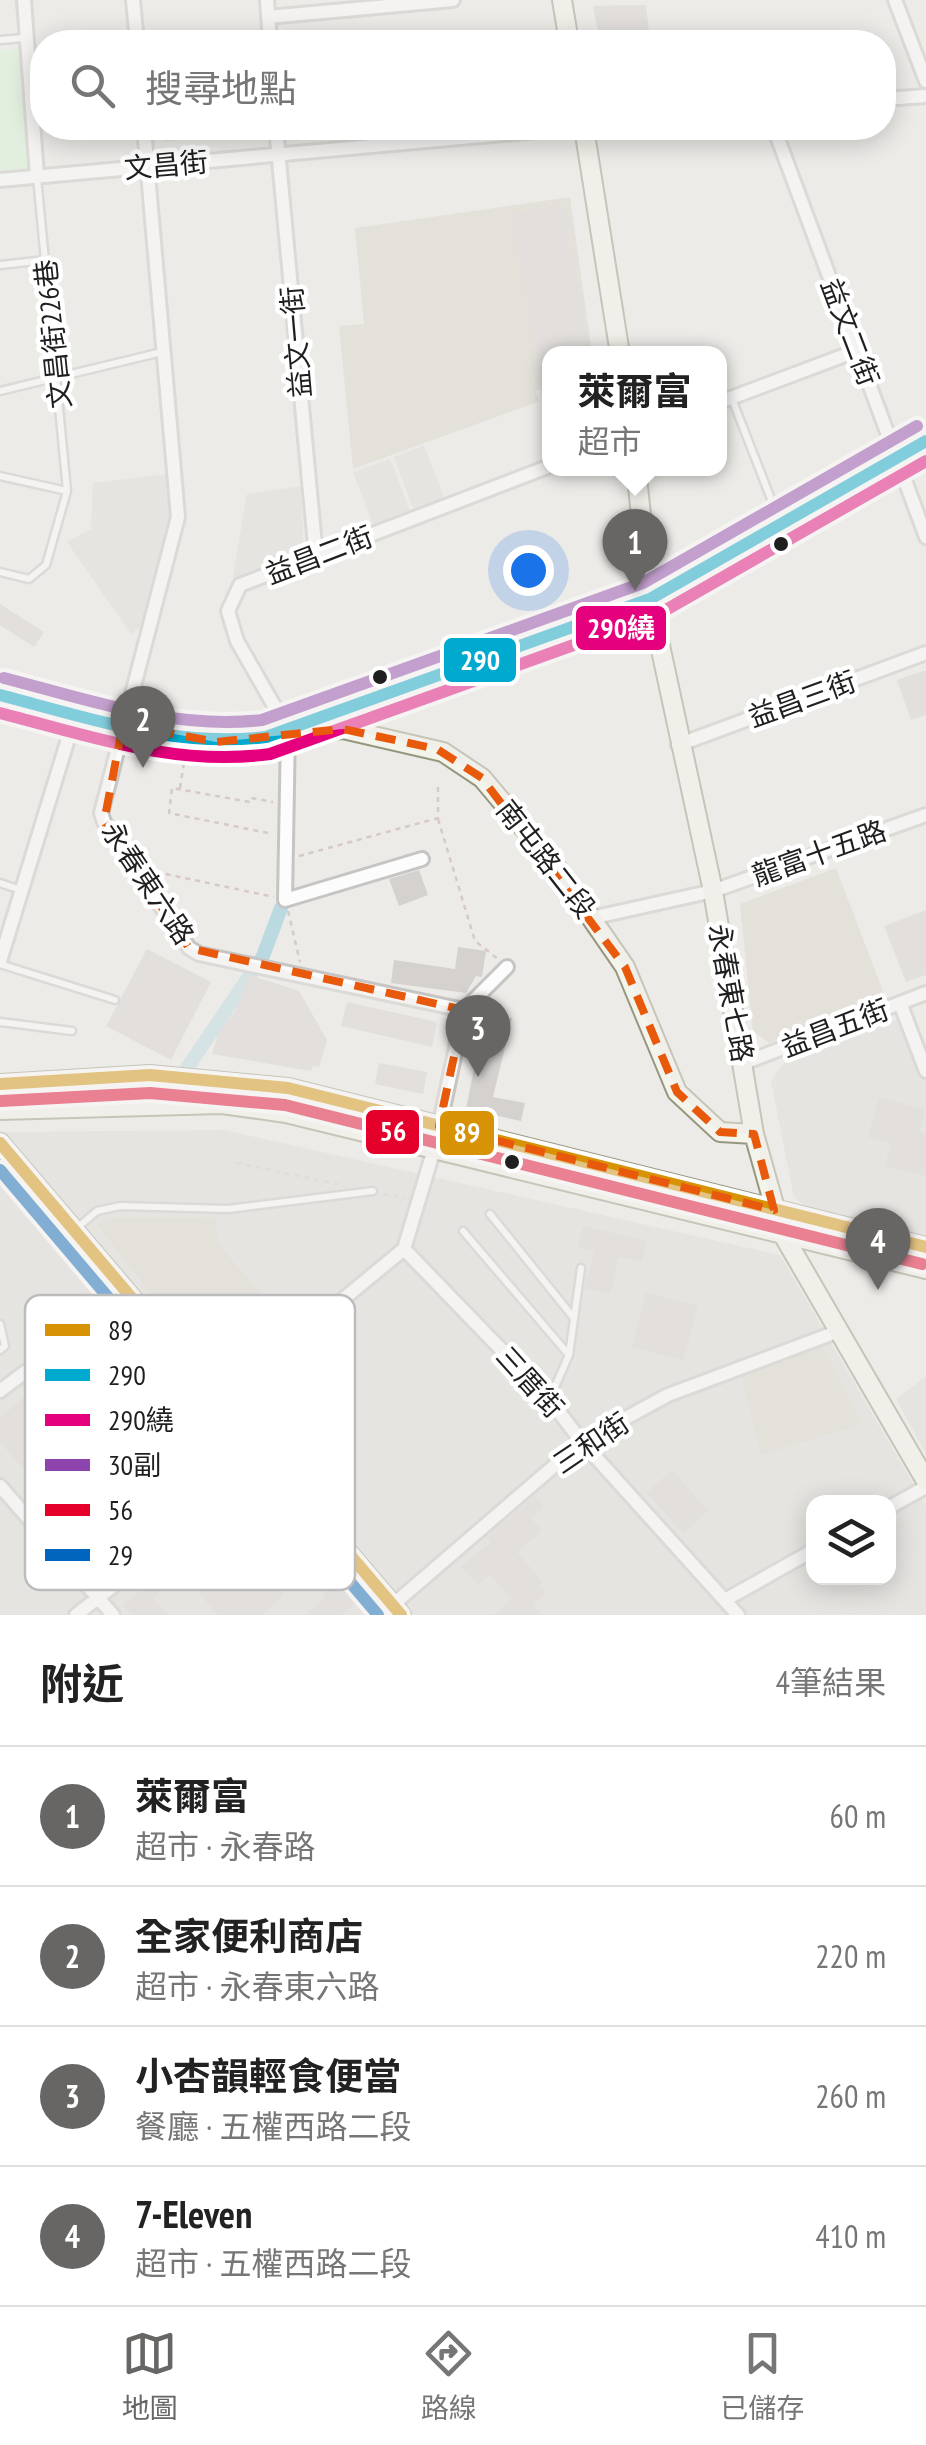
<!DOCTYPE html>
<html lang="zh-TW">
<head>
<meta charset="utf-8">
<style>
	:root { --surface:#fff; --page:#f6f6f6; --text:#222; --muted:#767676; --line:#e0e0e0; --accent:#676665 }
	body { margin:0; font-family:"PT Sans Narrow","Noto Sans TC",sans-serif; background:var(--page); color:var(--text) }
	.controls { position:absolute; right:30px; bottom:30px; display:grid; overflow:hidden; border-radius:20px; box-shadow:0 5px 25px #0003 }
	.controls button { width:90px; height:90px; display:grid; place-items:center; padding:0; border:0; border-bottom:2px solid var(--line); background:var(--surface); color:var(--text); font:50px sans-serif }
	.you { position:absolute; left:528px; top:570px; width:35px; height:35px; margin:-25px; border:8px solid #fff; border-radius:50%; background:#1a73e8; box-shadow:0 0 0 15px #1a73e833 }
	.badge { display:grid; place-items:center; width:65px; height:65px; border-radius:50%; background:var(--accent); color:#fff; font-size:32px; font-weight:700 }
	.pin { position:absolute; translate:-50% -82px; filter:drop-shadow(0 2px 5px #0008) }
	.pin::after { content:''; position:absolute; top:52px; width:35px; height:30px; background:inherit; clip-path:polygon(0 0,100% 0,50% 100%) }
	.popup { position:absolute; left:542px; top:346px; width:185px; height:130px; box-sizing:border-box; display:grid; place-content:center; border-radius:20px; background:var(--surface); filter:drop-shadow(0 2px 8px #0005); font-size:32px; white-space:nowrap; color:var(--muted) }
	.popup b { font-size:38px; color:var(--text) }
	.popup::after { content:''; position:absolute; left:50%; top:100%; margin-left:-20px; border:20px solid transparent; border-top-color:var(--surface) }
	.list { margin:0; padding:0; list-style:none }
	h2 { display:flex; justify-content:space-between; align-items:center; height:130px; margin:0; padding:0 40px; font-size:42px }
	h2 small { font-size:32px; font-weight:400; color:var(--muted) }
	.list li { display:grid; grid-template-columns:65px 1fr auto; gap:30px; align-items:center; box-sizing:border-box; height:140px; padding:0 40px; border-top:2px solid var(--line) }
	.list b { display:block; font-size:38px; white-space:nowrap }
	.list p { margin:0; font-size:32px; white-space:nowrap; color:var(--muted) }
	.list em { font-size:32px; font-style:normal; color:var(--muted) }
	.icon { flex:none; width:55px; height:55px; fill:none; stroke:currentColor; stroke-width:2; stroke-linecap:round; stroke-linejoin:round }
	.map { position:relative; flex:none; width:926px; height:1615px; overflow:hidden }
	.search { position:absolute; background:var(--surface); box-shadow:0 5px 25px #0003; left:30px; right:30px; top:30px; height:110px; display:flex; align-items:center; gap:25px; box-sizing:border-box; padding:0 35px; border-radius:40px; color:var(--muted); font-size:38px }
	.sheet { height:690px; background:var(--surface) }
	nav { display:flex; justify-content:space-around; align-items:center; box-sizing:border-box; height:140px; border-top:2px solid var(--line); background:var(--surface); font-size:28px; color:var(--muted) }
	nav a { display:grid; justify-items:center; gap:5px }
	nav .on { color:var(--accent) }
	.map>svg:first-child { display:block }
	.residential { fill:#dcdbd9; fill-rule:evenodd }
	.construction { fill:#d7d6c9 }
	.park { fill:#d5f3d5 }
	.lines { fill:none; stroke-linecap:round; stroke-linejoin:round }
	.canal { stroke:#bbd9e1; stroke-width:14 }
	.building { fill:#d4d1cf }
	.lane-casing { stroke:#c6c5c4; stroke-width:11 }
	.street-casing { stroke:#c6c5c4; stroke-width:18 }
	.secondary-casing { stroke:#96977f; stroke-width:22 }
	.path { stroke:#d7c9c7; stroke-width:2.5; stroke-dasharray:5 5; stroke-linecap:butt }
	.lane { stroke:#fcfcfc; stroke-width:6 }
	.street { stroke:#fcfcfc; stroke-width:12 }
	.secondary { stroke:#f3f4eb; stroke-width:18 }
	.bus-1-casing { stroke:#fff; stroke-width:20 }
	.bus-2-casing { stroke:#fff; stroke-width:20 }
	.bus-3-casing { stroke:#fff; stroke-width:20 }
	.bus-4-casing { stroke:#fff; stroke-width:20 }
	.bus-5-casing { stroke:#fff; stroke-width:20 }
	.bus-6-casing { stroke:#fff; stroke-width:20 }
	.bus-1 { stroke:#d79205; stroke-width:12 }
	.bus-2 { stroke:#00a9ce; stroke-width:12 }
	.bus-3 { stroke:#e5007d; stroke-width:12 }
	.bus-4 { stroke:#8e44ad; stroke-width:12 }
	.bus-5 { stroke:#e4002b; stroke-width:12 }
	.bus-6 { stroke:#0065bd; stroke-width:12 }
	.marked { fill:none; stroke:#e8590c; stroke-width:8; stroke-dasharray:20 12; stroke-linejoin:round }
	.bus-dot { fill:#1f1f1f; stroke:#fff; stroke-width:4 }
	.labels { text-anchor:middle; stroke-width:9; stroke-linejoin:round; paint-order:stroke }
	.street-label { font-size:28px; fill:#1f1f1f; stroke:#fff }
	.key { fill:#fff; stroke:#bcbcbc; stroke-width:2.5 }
	.key-label { font-size:28px; fill:#1f1f1f }
	.line-badge { stroke:#fff; stroke-width:4 }
	.badge-label { font-size:28px; text-anchor:middle; font-weight:bold; fill:#fff }
</style>
</head>
<body>
<div class="map">
<svg width="926" height="1615" viewBox="0 0 926 1615">
	<rect width="100%" height="100%" fill="#edebe8"/>
	<path class="residential" d="M424,445l21,55 -31,11 -20,-54z
		M390,459l21,54 -37,14 -21,-55z
		M168,474l4,56 -25,92 -16,12 -64,-92 24,-13 2,-46z
		M301,486l3,70 -72,27 15,-89z
		M899,1019l27,55v167l-117,-32 -15,-12 -23,-116 13,-18z
		M224,1130l556,125 146,251v109h-926v-483zM814,1502h74v76h-74z
		M926,1376v78l-30,-55z"/>
	<path class="construction" d="M570,197l22,156 -42,1v34l-15,3 5,10 -187,68 -14,-143 25,-2 -9,-96z
		M836,868l50,131 -117,44 -16,-12 -13,-127z
		M215,1217l3,27 52,60 -69,56 -104,-136 17,-6z
		M821,1342l41,82 -101,31 -20,-82z"/>
	<path class="park" d="M20,49l12,119 -32,3v-120z"/>
	<g class="lines">
		<path class="canal" d="M187,1068l76,-112 18,-48"/>
	</g>
	<path class="building" d="M646,5l4,37h-50l-7,-36z
		M163,128h32l1,11 -32,2z
		M562,205l29,149h-41v23l-9,1 -30,-164z
		M0,604l44,28 -10,15 -34,-22z
		M926,670v45l-15,5 -14,-40z
		M419,870l9,25 -29,11 -10,-27z
		M926,910v65l-20,7 -22,-56z
		M458,947l28,4 -4,26 -6,-1 -10,17 -75,-10 3,-23 61,9z
		M147,949l64,33 -40,78 -65,-34z
		M249,975l50,16 28,49 -8,27 -6,-1 -2,5 -99,-17 6,-20 18,-24z
		M347,1002l90,20 -5,25 -91,-21z
		M485,1013l27,5 -19,79 32,6 -4,18 -55,-12z
		M379,1063l48,9 -4,22 -48,-10z
		M879,1097l46,13 -6,21 7,2v43l-41,-10 6,-23 -23,-6z
		M583,1226l64,15 -5,21 -23,-5 -9,37 -25,-6 9,-37 -16,-4z
		M646,1293l52,13 -15,54 -51,-13z
		M141,1337l55,67 -18,14 -6,-6 -12,10 -8,-11 -20,17 -12,-15 -8,6 -50,-61 16,-13 51,62 15,-13 -23,-27 8,-7 -7,-8z
		M25,1396l27,32 -9,8 17,19 12,-10 72,84 -53,45 -22,-25 35,-30 -38,-45 -9,8 -23,-26 -12,11 -22,-25v-24z
		M212,1420l149,178 -20,17h-35l20,-18 -76,-94 -27,24 61,68 -22,20h-44l-31,-36 -11,9 -5,-5 -18,15 15,17h-36l-9,-10 78,-66 -9,-10 25,-22 -45,-53z
		M672,1470l36,41 -25,22 -36,-40z
		M535,1496l9,11 -13,11 11,13 -25,21 26,30 -4,4 7,8 -13,11 8,10h-47l18,-16 -22,-25 -12,11 -17,-18 30,-25 -4,-5z"/>
	<g class="lines">
		<defs>
			<path id="lane" d="M0,40l25,-2
				M0,265l46,-5
				M0,391l162,-39
				M732,399l48,123
				M0,476l67,15
				M0,572l29,7 17,-14 21,-74 -30,-314
				M0,883l21,7
				M0,964l115,36
				M0,1022l72,9
				M490,1214l83,103
				M77,1228l20,-17 23,-5 108,3 145,-18
				M463,1231l106,124
				M0,1324l5,22 -5,4
				M550,1398l19,-43 12,-87"/>
			<path id="street" d="M24,0l13,176
				M133,0l4,42
				M267,0l3,42
				M895,0l31,81
				M268,17l185,-17
				M884,99l42,-3
				M144,128l34,389 -77,296 3,9 85,126 10,6 265,56
				M276,128l40,428
				M774,128l152,409
				M0,180l570,-52
				M720,402l136,-51
				M300,726l350,-127 276,-158
				M288,730l-51,-89 -9,-30 12,-26 310,-119
				M288,730l-3,170 137,-41
				M678,745l248,-92
				M591,918l122,-27 213,-76
				M0,961l76,-248
				M900,1003l26,68
				M464,1010l43,-43
				M744,1063l182,-70
				M404,1249l145,150 33,43 156,173
				M404,1249l31,-103 29,-136
				M0,1391l25,-19 19,-6 137,167 -105,82
				M221,1400l183,-151
				M0,1486l113,129
				M888,1508l38,-21
				M725,1600l89,-50
				M381,1615l201,-173 86,-47 171,-64"/>
			<path id="secondary" d="M562,0l7,42
				M584,128l36,226
				M636,468l14,131 63,292 41,243 28,99 144,248
				M0,695l187,44 42,3 59,-12 55,-1 100,23 39,26 70,83 73,106 52,125 43,40 34,2
				M0,1084l150,-9 138,13 638,159
				M0,1110l222,-6 64,9 640,156
				M0,1143l401,472"/>
		</defs>
		<use href="#lane" class="lane-casing"/>
		<use href="#street" class="street-casing"/>
		<use href="#secondary" class="secondary-casing"/>
		<path class="path" d="M180,788l5,-32
			M438,819l37,122 23,18
			M268,833l-99,-20 3,-25 78,14 1,-4 22,4
			M299,856l139,-38v-32
			M156,872l118,25
			M288,911l12,51
			M236,1163l106,22
			M384,1194l22,4"/>
		<use href="#lane" class="lane"/>
		<use href="#street" class="street"/>
		<use href="#secondary" class="secondary"/>
		<defs>
			<path id="bus-1" d="M0,1084l150,-9 138,13 638,159
				M0,1143l401,472"/>
			<path id="bus-2" d="M0,695c89,23 173,53 266,42l384,-138 276,-158"/>
			<path id="bus-3" d="M0,713c90,23 176,54 270,41l387,-139 269,-154"/>
			<path id="bus-4" d="M4,678c86,22 169,52 258,42l381,-137 274,-157"/>
			<path id="bus-5" d="M1,1101l149,-8 135,12 637,159"/>
			<path id="bus-6" d="M0,1170l378,445"/>
		</defs>
		<use href="#bus-1" class="bus-1-casing"/>
		<use href="#bus-2" class="bus-2-casing"/>
		<use href="#bus-3" class="bus-3-casing"/>
		<use href="#bus-4" class="bus-4-casing"/>
		<use href="#bus-5" class="bus-5-casing"/>
		<use href="#bus-6" class="bus-6-casing"/>
		<use href="#bus-1" class="bus-1"/>
		<use href="#bus-2" class="bus-2"/>
		<use href="#bus-3" class="bus-3"/>
		<use href="#bus-4" class="bus-4"/>
		<use href="#bus-5" class="bus-5"/>
		<use href="#bus-6" class="bus-6"/>
	</g>
	<path d="M0 0H926V1615H0ZM123,724l93,18 127,-13 94,20 45,29 143,189 52,125 43,40 34,2 20,76 -335,-84 25,-116 -275,-62 -85,-126z" fill="#edebe8" fill-opacity=".55" fill-rule="evenodd"/>
	<path class="marked" d="M123,724l93,18 127,-13 94,20 45,29 143,189 52,125 43,40 34,2 20,76 -335,-84 25,-116 -275,-62 -85,-126z"/>
	<g class="bus-dot">
		<circle cx="781" cy="544" r="9"/>
		<circle cx="380" cy="677" r="9"/>
		<circle cx="512" cy="1162" r="9"/>
	</g>
	<g class="labels">
		<g class="street-label">
			<text transform="translate(166 165) rotate(-5)" y="10">文昌街</text>
			<text transform="translate(850 332) rotate(69)" y="10">益文二街</text>
			<text transform="translate(53 334) rotate(-96)" y="10">文昌街226巷</text>
			<text transform="translate(296 342) rotate(-95)" y="10">益文一街</text>
			<text transform="translate(319 555) rotate(-21)" y="10">益昌二街</text>
			<text transform="translate(802 699) rotate(-20)" y="10">益昌三街</text>
			<text transform="translate(819 853) rotate(-20)" y="10">龍富十五路</text>
			<text transform="translate(546 859) rotate(52)" y="10">南屯路二段</text>
			<text transform="translate(148 883) rotate(56)" y="10">永春東六路</text>
			<text transform="translate(731 993) rotate(80)" y="10">永春東七路</text>
			<text transform="translate(835 1028) rotate(-21)" y="10">益昌五街</text>
			<text transform="translate(530 1382) rotate(48)" y="10">三厝街</text>
			<text transform="translate(591 1443) rotate(-34)" y="10">三和街</text>
		</g>
	</g>
	<rect x="25" y="1295" width="330" height="295" rx="15" class="key"/>
	<rect x="45" y="1324" width="45" height="12" fill="#d79205"/>
	<rect x="45" y="1369" width="45" height="12" fill="#00a9ce"/>
	<rect x="45" y="1414" width="45" height="12" fill="#e5007d"/>
	<rect x="45" y="1459" width="45" height="12" fill="#8e44ad"/>
	<rect x="45" y="1504" width="45" height="12" fill="#e4002b"/>
	<rect x="45" y="1549" width="45" height="12" fill="#0065bd"/>
	<g class="key-label">
		<text x="108" y="1340">89</text>
		<text x="108" y="1385">290</text>
		<text x="108" y="1430">290繞</text>
		<text x="108" y="1475">30副</text>
		<text x="108" y="1520">56</text>
		<text x="108" y="1565">29</text>
	</g>
	<g class="line-badge">
		<rect x="574" y="604" width="94" height="48" rx="10" fill="#e5007d"/>
		<rect x="442" y="636" width="76" height="48" rx="10" fill="#00a9ce"/>
		<rect x="364" y="1108" width="57" height="48" rx="10" fill="#e4002b"/>
		<rect x="438" y="1109" width="58" height="48" rx="10" fill="#d79205"/>
	</g>
	<g class="badge-label">
		<text x="621" y="638">290繞</text>
		<text x="480" y="670">290</text>
		<text x="393" y="1141">56</text>
		<text x="467" y="1142">89</text>
	</g>
</svg>
<div class="controls">
<button><svg class="icon" aria-label="layers" viewBox="0 0 24 24"><path d="M12 4l9 5-9 5-9-5zM3 14l9 5 9-5"/></svg></button>
</div>
<div class="you"></div>
<div class="pin badge" style="left:635px;top:591px">1</div>
<div class="popup"><b>萊爾富</b>超市</div>
<div class="pin badge" style="left:143px;top:768px">2</div>
<div class="pin badge" style="left:478px;top:1077px">3</div>
<div class="pin badge" style="left:878px;top:1290px">4</div>
<div class="search"><svg class="icon" aria-label="search" viewBox="0 0 24 24"><circle cx="10" cy="10" r="6"/><path d="M15 15l6 6"/></svg>搜尋地點</div>
</div>
<section class="sheet">
<h2>附近<small>4筆結果</small></h2>
<ul class="list">
<li><span class="badge">1</span><div><b>萊爾富</b><p>超市 · 永春路</p></div><em>60 m</em></li>
<li><span class="badge">2</span><div><b>全家便利商店</b><p>超市 · 永春東六路</p></div><em>220 m</em></li>
<li><span class="badge">3</span><div><b>小杏韻輕食便當</b><p>餐廳 · 五權西路二段</p></div><em>260 m</em></li>
<li><span class="badge">4</span><div><b>7-Eleven</b><p>超市 · 五權西路二段</p></div><em>410 m</em></li>
</ul>
</section>
<nav>
<a class="on"><svg class="icon" aria-label="map" viewBox="0 0 24 24"><path d="M3 6l6-2 6 2 6-2v14l-6 2-6-2-6 2zM9 4v14M15 6v14"/></svg>地圖</a>
<a><svg class="icon" aria-label="directions" viewBox="0 0 24 24"><path d="M12 3l9 9-9 9-9-9zM9 14v-3h6M13 9l2 2-2 2"/></svg>路線</a>
<a><svg class="icon" aria-label="saved" viewBox="0 0 24 24"><path d="M7 4h10v16l-5-4-5 4z"/></svg>已儲存</a>
</nav>
</body>
</html>
